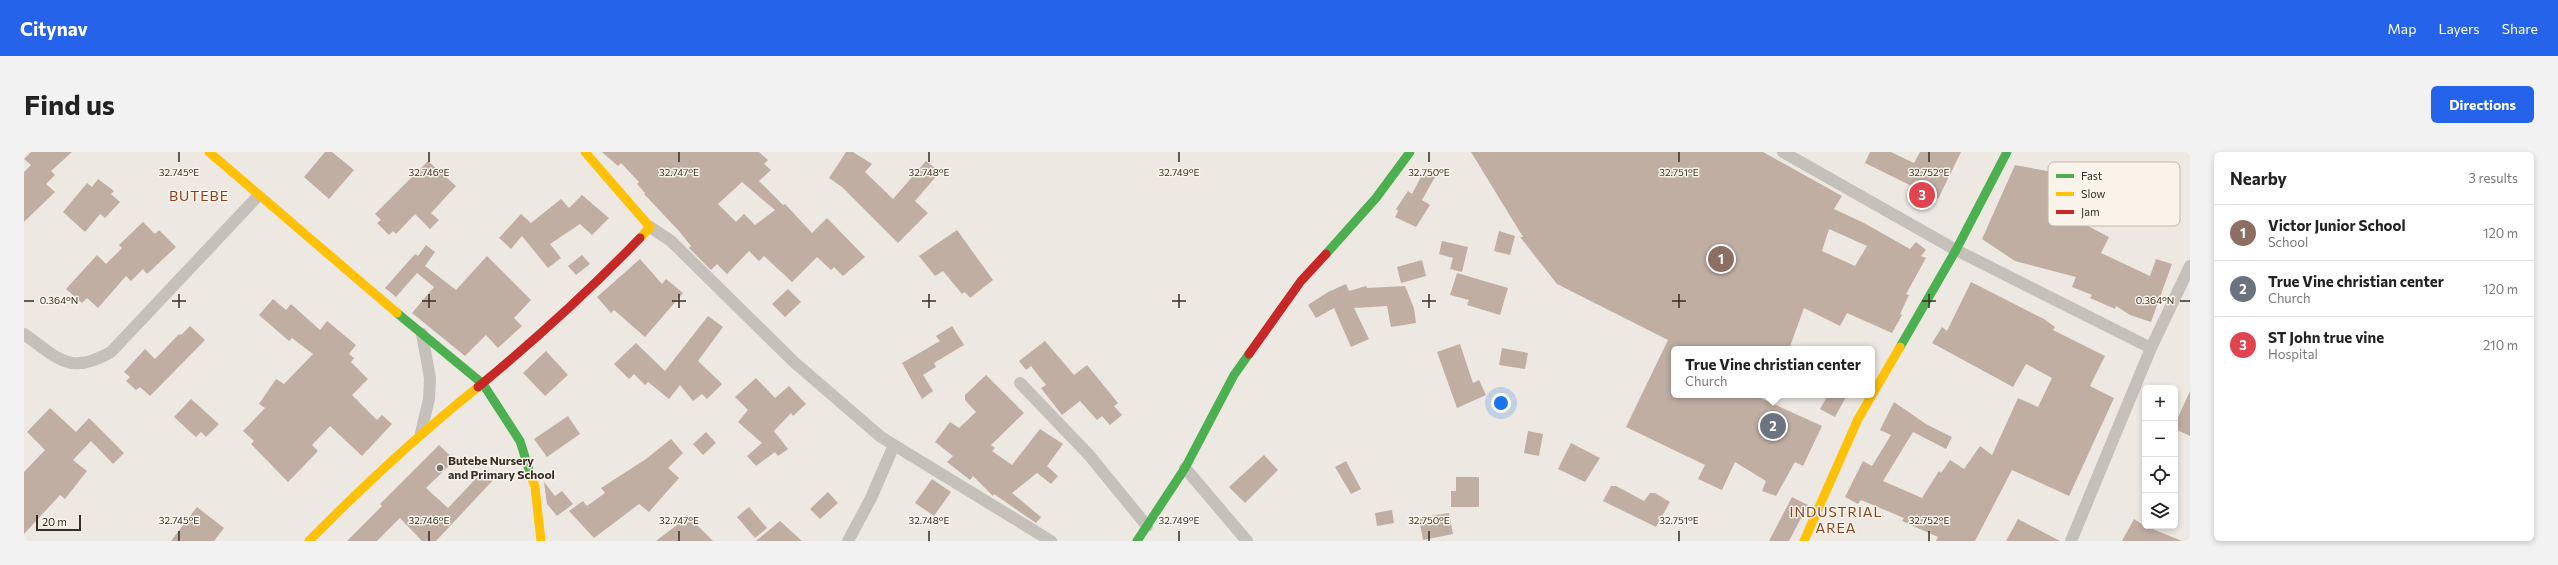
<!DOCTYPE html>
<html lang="en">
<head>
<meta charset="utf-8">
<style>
	:root { --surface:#fff; --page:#f2f2f2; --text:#222; --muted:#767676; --line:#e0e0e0; --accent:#2563eb }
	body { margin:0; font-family:Commissioner,sans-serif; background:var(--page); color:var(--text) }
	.controls { position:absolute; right:12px; bottom:12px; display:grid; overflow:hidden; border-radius:6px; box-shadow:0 2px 6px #0003 }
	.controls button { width:36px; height:36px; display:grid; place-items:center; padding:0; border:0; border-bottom:1px solid var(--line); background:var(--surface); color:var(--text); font:20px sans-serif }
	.scale { position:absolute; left:12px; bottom:10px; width:45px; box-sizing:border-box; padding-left:4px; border:2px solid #372e28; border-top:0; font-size:11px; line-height:14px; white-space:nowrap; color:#372e28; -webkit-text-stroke:3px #faf3e9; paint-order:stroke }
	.you { position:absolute; left:1477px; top:251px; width:14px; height:14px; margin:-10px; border:3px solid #fff; border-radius:50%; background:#1a73e8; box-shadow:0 0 0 6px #1a73e833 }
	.badge { display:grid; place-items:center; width:26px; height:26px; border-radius:50%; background:var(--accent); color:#fff; font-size:13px; font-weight:700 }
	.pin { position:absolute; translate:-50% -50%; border:2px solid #fff; box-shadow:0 1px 4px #0006 }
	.popup { position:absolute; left:1647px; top:194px; width:204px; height:52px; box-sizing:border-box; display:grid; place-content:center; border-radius:6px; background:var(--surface); filter:drop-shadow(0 1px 3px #0005); font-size:13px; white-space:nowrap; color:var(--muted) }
	.popup b { font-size:15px; color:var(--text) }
	.popup::after { content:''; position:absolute; left:50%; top:100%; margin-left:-8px; border:8px solid transparent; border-top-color:var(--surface) }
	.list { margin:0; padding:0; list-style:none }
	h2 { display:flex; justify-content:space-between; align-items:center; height:52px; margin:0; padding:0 16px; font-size:17px }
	h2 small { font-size:13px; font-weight:400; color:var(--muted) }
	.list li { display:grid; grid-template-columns:26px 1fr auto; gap:12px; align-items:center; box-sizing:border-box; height:56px; padding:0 16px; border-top:1px solid var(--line) }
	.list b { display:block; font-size:15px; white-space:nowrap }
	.list p { margin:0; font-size:13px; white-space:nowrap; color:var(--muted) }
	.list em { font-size:13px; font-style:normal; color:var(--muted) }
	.icon { flex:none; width:22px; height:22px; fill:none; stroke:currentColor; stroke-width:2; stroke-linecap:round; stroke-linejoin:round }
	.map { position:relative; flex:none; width:2166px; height:389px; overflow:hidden; border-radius:6px }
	header { display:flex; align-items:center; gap:24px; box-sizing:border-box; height:56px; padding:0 20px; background:var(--accent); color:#fff }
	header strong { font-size:19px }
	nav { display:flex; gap:22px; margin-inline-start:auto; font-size:14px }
	.intro { display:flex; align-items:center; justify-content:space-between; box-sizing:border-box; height:96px; padding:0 24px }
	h1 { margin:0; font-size:28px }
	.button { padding:10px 18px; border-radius:6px; background:var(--accent); color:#fff; font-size:14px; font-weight:700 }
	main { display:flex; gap:24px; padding:0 24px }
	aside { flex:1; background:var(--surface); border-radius:6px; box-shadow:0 2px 6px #0003 }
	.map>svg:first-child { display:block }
	.building { fill:#c0aea3; fill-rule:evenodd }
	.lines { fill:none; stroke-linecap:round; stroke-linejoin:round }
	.street { stroke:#c6c0ba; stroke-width:12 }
	.fast { stroke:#4caf50; stroke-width:9 }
	.slow { stroke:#ffc107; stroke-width:9 }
	.jam { stroke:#c62828; stroke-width:9 }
	.ticks { fill:none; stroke:#372e28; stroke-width:1.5 }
	.poi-dot { fill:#776f69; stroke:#faf3e9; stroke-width:1.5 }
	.labels { text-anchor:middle; stroke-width:3; stroke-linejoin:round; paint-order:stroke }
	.poi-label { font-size:12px; font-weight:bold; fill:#372e28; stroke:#faf3e9; text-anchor:start }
	.quarter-label { font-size:14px; letter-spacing:1px; fill:#864022; stroke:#faf3e9 }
	.key { fill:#faf3e9; stroke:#c0b8af; stroke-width:1 }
	.key-label { font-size:11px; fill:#372e28 }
	.ticks-label { font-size:10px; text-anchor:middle; fill:#372e28; stroke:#faf3e9; stroke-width:3; stroke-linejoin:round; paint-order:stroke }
</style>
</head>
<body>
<header>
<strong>Citynav</strong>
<nav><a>Map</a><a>Layers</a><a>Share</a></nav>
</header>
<div class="intro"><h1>Find us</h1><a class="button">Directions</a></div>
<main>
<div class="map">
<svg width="2166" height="389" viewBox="0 0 2166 389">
	<rect width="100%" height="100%" fill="#ede8e1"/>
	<path class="building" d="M7,0h41l-21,19 4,4 -9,9 9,8 -31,30v-50l7,-7 -7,-6z
		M301,0h7l22,18 -25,29 -25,-22z
		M578,0h157l9,8 -4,4 7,6 -12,11 24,24 2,-1 27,29 15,-15 38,39 -22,19 -9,-9 -3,3 -14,-13 -25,25 -28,-26 -5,5 -10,-10 -22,23 -10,-10 -6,6 -22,-22 2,-2 -12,-15 -35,-37 1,-1 -8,-9 2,-2 -18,-19 -3,3zM718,30l33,28 -20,15 -11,-11 -8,8 -18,-18z
		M822,0h7l19,12 -7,8 28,27 33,-38 14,11 -25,29 13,12 -30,30 -56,-56 -13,-9z
		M1447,0h292l79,44 -8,13 30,14 46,26 6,-7 10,8 -5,6 5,2 -20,36 3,1 -9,19 2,1 -10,18 -45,-20 -7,13 -36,-18 -15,41h-115v46h80l68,31 -19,40 -8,-4 -19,34 -14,-5 4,-10 -31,-19 -13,28 -24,-11 7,-14 -79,-38 42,-87 -111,-56 -37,-47h3zM1805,77l38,17 -12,20 -33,-15z
		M1846,0h21l23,11 6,-11h41l-23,47 -73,-36z
		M404,9l28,25 -25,27 8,7 -9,9 -15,-15 -19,20 -3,-3 -4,4 -12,-12 4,-3 -6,-6z
		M1991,13l43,8 33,26 -11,23 29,15 -8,16 49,23 6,-17 16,5 -21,58 -21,-7 -14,-9 -1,3 -25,-11 2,-3 -20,-8 4,-10 -61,-16 -33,-22z
		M1400,19l11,6 -13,23 8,5 -14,22 -21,-10 3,-6 -2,-2 12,-18 4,3z
		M74,27l16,12 -3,3 9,8 -15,16 -5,-4 -15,18 -22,-20 24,-29 5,4z
		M558,43l27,23 -17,17 -12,-11 -30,20 11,14 -13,10 -26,-32 -11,13 -12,-11 22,-24 10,9 30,-24 8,9z
		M119,70l12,12 4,-4 17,17 -29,27 -4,-5 -12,12 -5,-5 -28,32 -11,-10 -5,5 -16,-14 31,-34 9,9 16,-16 -3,-3z
		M933,78l36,50 -23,18 -5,-6 -3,2 -19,-23 -8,5 -16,-20z
		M1475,79l16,5 -5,19 -16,-4z
		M1418,89l26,6 -6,25 -12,-3 3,-11 -14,-4z
		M402,93l9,7 -10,14 31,24 31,-34 44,44 -17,18 8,8 -24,22 -12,-13 -21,21 -53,-43 22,-26 -17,-14 -21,24 -11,-9 30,-34 3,2z
		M558,103l8,9 -14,11 -8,-9z
		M616,107l22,25 4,-5 17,14 -38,44 -31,-27 -3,3 -14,-16z
		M1398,108l4,16 -25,7 -4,-16z
		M1433,121l51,15 -8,27 -33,-10 2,-5 -19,-5z
		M1947,130l73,37 11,8 -2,3 52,26 -15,30 24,12 -45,98 -57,-26 -37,71h-39l2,-4 -36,-16 2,-3 -43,-18 -3,4 -13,-7 18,-36 9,5 19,-31 -11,-5 14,-28 32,22 26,13 -6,12 -33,-17 -30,49 39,17 17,-27 2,2 9,-13 14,9 16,-23 12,9 26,-57 20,9 14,-29 -26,-14 -13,23 -81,-44 10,-16 5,4z
		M1322,132l3,7 17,-5 1,2 38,-2 9,22 2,15 -25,4 -4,-21 -33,2 15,31 -18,8 -17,-39 -18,10 -8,-13 20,-13z
		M764,137l13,13 -16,15 -13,-13z
		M249,147l13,11 5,-6 29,26 7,-9 29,24 -7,9 5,4 -3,4 17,17 -16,16 25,25 5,-5 10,9 -30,32 -32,-30 -18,19 6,6 -30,31 -37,-38 3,-3 -11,-10 22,-23 -6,-4 17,-25 8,5 29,-30 -21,-16 -3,3 -30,-26z
		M684,164l15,11 -25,34 24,23 -15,15 -5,-5 -9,7 -13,-16 -11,14 -21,-17 -3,3 -11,-11 -5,5 -15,-15 22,-21 29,28z
		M166,174l15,14 -55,56 -10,-9 -4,3 -10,-9 4,-4 -6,-5 21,-23 10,10 24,-25 2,1z
		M928,174l12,19 -30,18 2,4 -13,8 10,16 -11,8 -20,-36 38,-22 -4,-5z
		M1021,189l29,34 13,-10 31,38 -4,3 8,9 -12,10 -8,-9 -5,4 -17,-19 -18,14 -21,-27 5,-3 -15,-19 -5,4 -7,-9z
		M1436,192l13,39 6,-3 7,15 -29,13 -20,-56z
		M1478,196l26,5 -3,16 -26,-4z
		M522,199l22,24 -23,21 -22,-23z
		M962,223l38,38 -33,32 4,3 -3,3 20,14 28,-36 23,15 -16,22 11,10 -7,8 -14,-11 -25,20 29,24 -5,6 -42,-29 -1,2 -20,-20 -3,4 -23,-18 6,-6 -18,-14 15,-20 9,6 17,-16 -11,-12v-5z
		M732,226l19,20 14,-12 17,18 -13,12 -2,-3 -17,18 14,18 -10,7 -3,-4 -19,14 -9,-10 15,-13 -24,-21 10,-12 -13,-13z
		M2166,239v45l-15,-7v-5z
		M1804,243h19l-12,22 -15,-8z
		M167,247l28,25 -13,13 -5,-5 -5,5 -22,-20z
		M26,256l26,24 13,-14 35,35 -11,11 -22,-23 -18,19 14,11 -22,28 -5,-4 -36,39v-62l21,-22 -18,-18z
		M544,264l12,18 -33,23 -13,-18z
		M1504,279l15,3 -4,22 -15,-3z
		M682,280l10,11 -13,12 -10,-11z
		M647,287l12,14 -15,15 11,10 -30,34 -10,-8 -45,34 -25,-27 14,-10 4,5 18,-13 -4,-5 45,-29z
		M1547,291l29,15 -15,24 -27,-13z
		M415,293l16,15 -29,28 22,20 37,-39 10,9 -59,63h-14l-22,-23 -23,23h-30l35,-35 -2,-2z
		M1240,303l14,15 -33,33 -16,-16z
		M1322,309l15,28 -10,5 -16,-27z
		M1432,325h23v30h-28v-16h5z
		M908,327l19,13 -17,24 -19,-13z
		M520,330l11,14 7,-5 11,13 -16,12 -10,-12z
		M1587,334h5l28,15 6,-8h5l15,9 -14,25 -53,-26z
		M804,340l10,11 -18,16 -10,-10z
		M1768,345l16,8 -19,36h-20z
		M173,355l27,21 -10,13h-43z
		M725,355l18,21 -12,10 -18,-21z
		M1368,358l2,13 -17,3 -2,-13z
		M1425,361l4,21 -30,6 -4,-22z
		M663,363l26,26h-57l21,-16z
		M1994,367l42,22h-54z
		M2110,367l11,7 37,15h-60z
		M756,369l22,20h-46z"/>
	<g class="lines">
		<path class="street" d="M1759,0l173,98 195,98
			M626,75l21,14 123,121 87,75 13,8 -23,53 -23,43
			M0,182c34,24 45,42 87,18l147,-156
			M996,231l69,72 58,71
			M397,281l8,-34 1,-21 -8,-44
			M870,293l157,96
			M1161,316l62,73
			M2047,389l80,-193 39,-82"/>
		<path class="fast" d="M1302,102l50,-56 34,-46
			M373,161l86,71 37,57 11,35
			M1876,195l56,-97 51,-98
			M1113,389l48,-73 49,-93 15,-21"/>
		<path class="slow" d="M185,0l188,161
			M561,0l65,75 -10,11
			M507,324l4,11 6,54
			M285,389c54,-55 109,-106 169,-154
			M1780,389l54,-122 42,-72"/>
		<path class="jam" d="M1225,202l52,-73 25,-27
			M454,235c57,-47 111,-96 162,-149"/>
	</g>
	<path class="ticks" d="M155,0v10M405,0v10M655,0v10M905,0v10M1155,0v10M1405,0v10M1655,0v10M1905,0v10M155,142v14M405,142v14M655,142v14M905,142v14M1155,142v14M1405,142v14M1655,142v14M1905,142v14M0,149h10M148,149h14M398,149h14M648,149h14M898,149h14M1148,149h14M1398,149h14M1648,149h14M1898,149h14M2156,149h10M155,379v10M405,379v10M655,379v10M905,379v10M1155,379v10M1405,379v10M1655,379v10M1905,379v10"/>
	<circle class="poi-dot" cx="416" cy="316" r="4"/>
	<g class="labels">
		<g class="poi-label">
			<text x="424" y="313">Butebe Nursery<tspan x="424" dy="14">and Primary School</tspan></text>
		</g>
		<g class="quarter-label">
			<text x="175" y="49">BUTEBE</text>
			<text x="1812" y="365">INDUSTRIAL<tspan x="1812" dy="16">AREA</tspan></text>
		</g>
	</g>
	<rect x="2024" y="10" width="132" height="64" rx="6" class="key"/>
	<rect x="2032" y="22" width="18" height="4" fill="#4caf50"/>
	<rect x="2032" y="40" width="18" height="4" fill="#ffc107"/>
	<rect x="2032" y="58" width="18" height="4" fill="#c62828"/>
	<g class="key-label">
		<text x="2057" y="28">Fast</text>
		<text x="2057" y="46">Slow</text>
		<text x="2057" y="64">Jam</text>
	</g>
	<g class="ticks-label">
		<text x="155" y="24">32.745°E</text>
		<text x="405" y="24">32.746°E</text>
		<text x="655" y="24">32.747°E</text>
		<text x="905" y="24">32.748°E</text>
		<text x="1155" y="24">32.749°E</text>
		<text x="1405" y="24">32.750°E</text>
		<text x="1655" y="24">32.751°E</text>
		<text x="1905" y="24">32.752°E</text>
		<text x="35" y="152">0.364°N</text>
		<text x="2131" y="152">0.364°N</text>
		<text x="155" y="372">32.745°E</text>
		<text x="405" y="372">32.746°E</text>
		<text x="655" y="372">32.747°E</text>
		<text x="905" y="372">32.748°E</text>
		<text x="1155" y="372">32.749°E</text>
		<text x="1405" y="372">32.750°E</text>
		<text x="1655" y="372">32.751°E</text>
		<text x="1905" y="372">32.752°E</text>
	</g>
</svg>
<div class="controls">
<button>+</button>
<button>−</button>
<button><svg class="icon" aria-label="locate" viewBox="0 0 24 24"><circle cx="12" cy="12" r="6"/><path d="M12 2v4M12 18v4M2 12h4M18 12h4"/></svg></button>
<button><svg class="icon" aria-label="layers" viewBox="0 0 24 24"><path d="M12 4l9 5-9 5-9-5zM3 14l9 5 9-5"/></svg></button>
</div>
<div class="scale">20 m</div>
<div class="you"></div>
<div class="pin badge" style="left:1697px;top:107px;background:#8d6e63">1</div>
<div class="pin badge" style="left:1749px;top:274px;background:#6b7280">2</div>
<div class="popup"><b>True Vine christian center</b>Church</div>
<div class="pin badge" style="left:1898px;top:43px;background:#e0444e">3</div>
</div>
<aside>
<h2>Nearby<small>3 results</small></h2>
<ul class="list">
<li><span class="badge" style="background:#8d6e63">1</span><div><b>Victor Junior School</b><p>School</p></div><em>120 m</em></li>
<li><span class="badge" style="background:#6b7280">2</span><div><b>True Vine christian center</b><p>Church</p></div><em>120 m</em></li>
<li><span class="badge" style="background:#e0444e">3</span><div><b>ST John true vine</b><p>Hospital</p></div><em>210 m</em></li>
</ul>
</aside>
</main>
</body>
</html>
